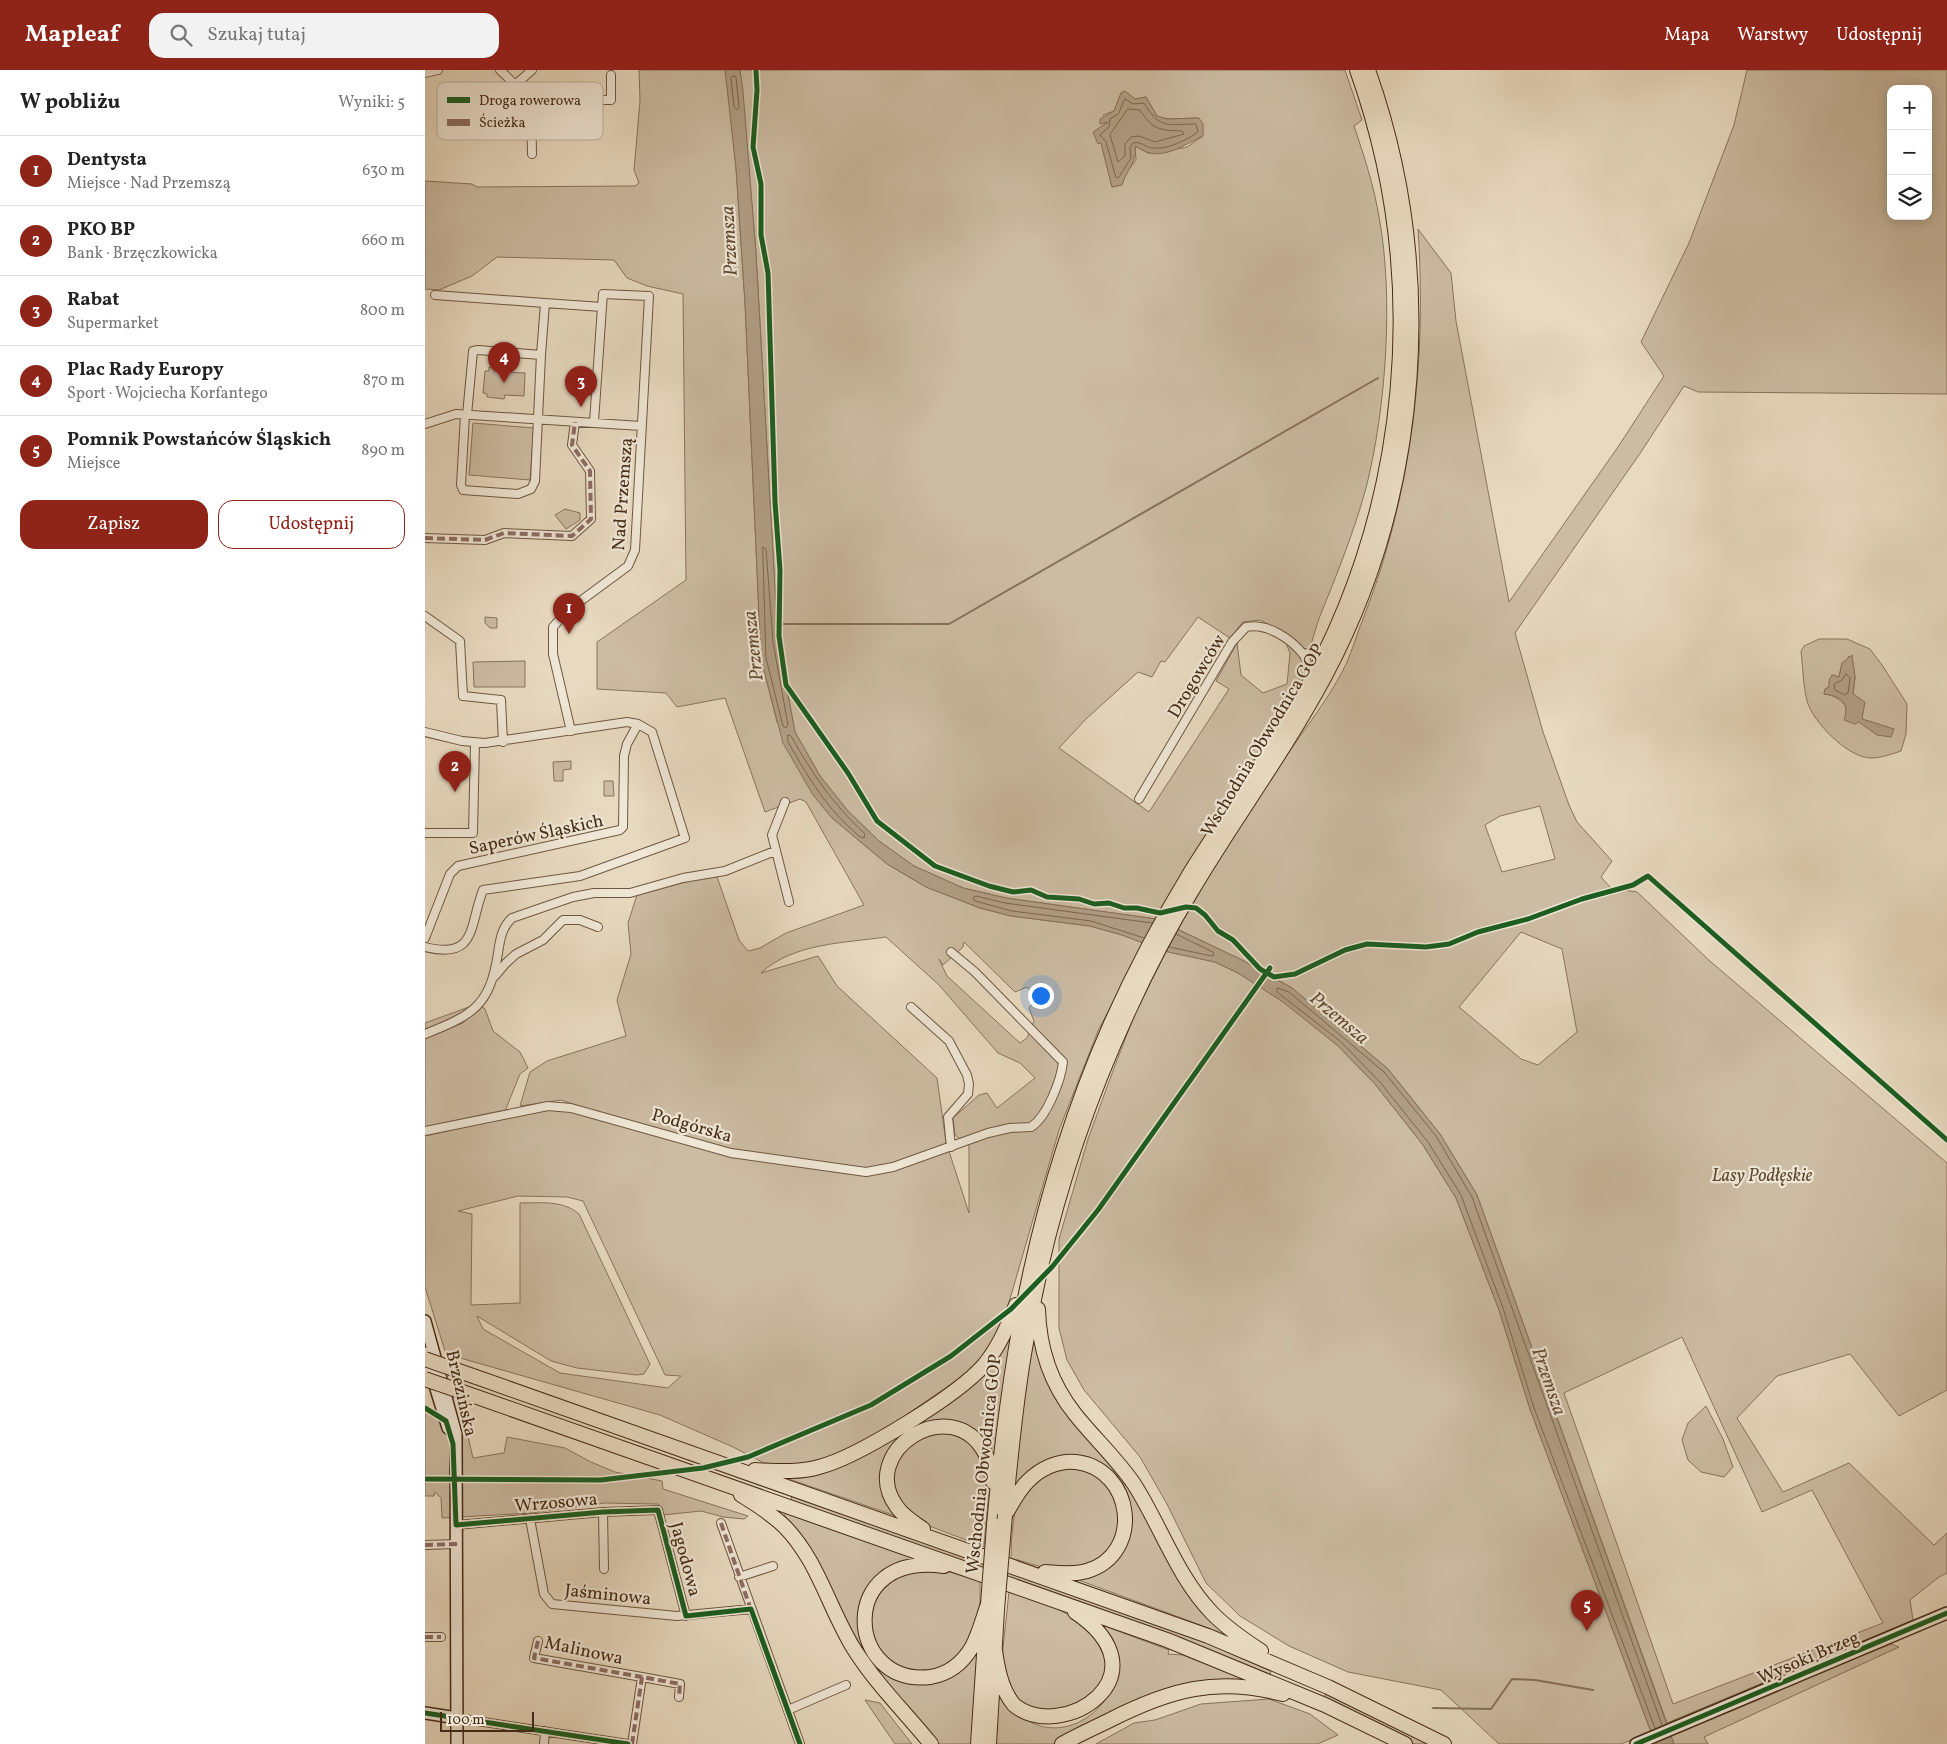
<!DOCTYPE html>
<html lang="pl">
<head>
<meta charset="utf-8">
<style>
	:root { --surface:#fff; --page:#f2f2f2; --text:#222; --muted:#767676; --line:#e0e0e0; --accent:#8f2418 }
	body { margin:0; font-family:Vollkorn,serif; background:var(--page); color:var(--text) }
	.controls { position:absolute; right:15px; top:15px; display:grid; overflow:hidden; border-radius:10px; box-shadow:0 2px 12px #0003 }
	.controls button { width:45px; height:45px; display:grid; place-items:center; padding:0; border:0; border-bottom:1px solid var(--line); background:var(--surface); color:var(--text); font:25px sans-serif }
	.scale { position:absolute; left:15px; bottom:12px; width:94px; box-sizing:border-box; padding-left:5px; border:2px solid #462c16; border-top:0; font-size:14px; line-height:18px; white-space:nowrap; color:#462c16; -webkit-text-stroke:4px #f0e7d6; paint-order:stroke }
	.you { position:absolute; left:615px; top:925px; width:18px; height:18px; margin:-12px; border:4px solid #fff; border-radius:50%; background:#1a73e8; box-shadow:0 0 0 8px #1a73e833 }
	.badge { display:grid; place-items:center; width:32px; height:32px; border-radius:50%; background:var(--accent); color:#fff; font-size:16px; font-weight:700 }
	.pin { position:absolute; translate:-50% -41px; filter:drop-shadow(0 1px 2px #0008) }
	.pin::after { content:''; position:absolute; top:26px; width:18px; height:15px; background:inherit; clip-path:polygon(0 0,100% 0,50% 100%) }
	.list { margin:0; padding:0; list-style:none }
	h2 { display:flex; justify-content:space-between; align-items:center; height:65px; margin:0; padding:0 20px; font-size:21px }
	h2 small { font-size:16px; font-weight:400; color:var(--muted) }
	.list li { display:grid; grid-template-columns:32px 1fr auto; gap:15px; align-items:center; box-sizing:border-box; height:70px; padding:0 20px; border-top:1px solid var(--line) }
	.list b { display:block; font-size:19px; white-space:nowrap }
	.list p { margin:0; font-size:16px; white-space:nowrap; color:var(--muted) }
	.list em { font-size:16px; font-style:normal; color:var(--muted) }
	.actions { display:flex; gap:10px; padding:15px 20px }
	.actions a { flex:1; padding:11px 0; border:1px solid var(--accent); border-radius:15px; text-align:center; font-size:18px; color:var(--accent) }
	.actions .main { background:var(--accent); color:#fff }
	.icon { flex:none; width:28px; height:28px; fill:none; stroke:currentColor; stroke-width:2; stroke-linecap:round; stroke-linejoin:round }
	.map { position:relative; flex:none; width:1522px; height:1674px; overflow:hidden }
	header { display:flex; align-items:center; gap:30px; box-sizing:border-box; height:70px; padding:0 25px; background:var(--accent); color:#fff }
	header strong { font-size:24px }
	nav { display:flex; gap:28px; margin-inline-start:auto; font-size:18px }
	.search { width:350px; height:45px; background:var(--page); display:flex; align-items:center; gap:12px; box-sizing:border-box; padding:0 18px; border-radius:15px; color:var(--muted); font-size:19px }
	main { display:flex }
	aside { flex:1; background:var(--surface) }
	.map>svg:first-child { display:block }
	.green { fill:#ccbca3; stroke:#89745c; fill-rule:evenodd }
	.water { fill:#b19f86; stroke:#867159 }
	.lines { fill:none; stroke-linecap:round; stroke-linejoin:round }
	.shore { stroke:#7c664e; stroke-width:1 }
	.stream { stroke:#867159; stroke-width:2 }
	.street-casing { stroke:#6e5840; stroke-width:10 }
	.secondary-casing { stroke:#462c16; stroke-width:14 }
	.highway-casing { stroke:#462c16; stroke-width:16 }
	.street { stroke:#f0e7d6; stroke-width:8 }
	.secondary { stroke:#f0e7d6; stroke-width:11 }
	.highway { stroke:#e8dac0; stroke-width:14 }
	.highway-bridge-casing { stroke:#462c16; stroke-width:16; stroke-linecap:butt }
	.highway-bridge { stroke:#e8dac0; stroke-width:14 }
	.quiet { stroke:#8d6e63; stroke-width:4; stroke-dasharray:8 4; stroke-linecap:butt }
	.cycleway-casing { stroke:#f0e7d6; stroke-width:8 }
	.cycleway { stroke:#1b5e20; stroke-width:5 }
	.labels { text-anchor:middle; stroke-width:4.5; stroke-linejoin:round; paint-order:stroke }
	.street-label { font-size:18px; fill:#462c16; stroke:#f0e7d6 }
	.park-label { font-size:18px; font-style:italic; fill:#614932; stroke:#f0e7d6 }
	.water-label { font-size:19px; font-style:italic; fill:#614932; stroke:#f0e7d6 }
	.key { fill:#f0e7d6; stroke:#bdaf9c; stroke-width:1 }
	.key-label { font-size:14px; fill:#462c16 }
</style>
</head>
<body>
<header>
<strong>Mapleaf</strong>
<div class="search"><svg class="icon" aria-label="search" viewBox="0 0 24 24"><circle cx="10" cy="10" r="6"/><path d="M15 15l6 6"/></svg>Szukaj tutaj</div>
<nav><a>Mapa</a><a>Warstwy</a><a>Udostępnij</a></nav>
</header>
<main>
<aside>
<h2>W pobliżu<small>Wyniki: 5</small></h2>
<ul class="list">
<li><span class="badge">1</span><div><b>Dentysta</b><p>Miejsce · Nad Przemszą</p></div><em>630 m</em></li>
<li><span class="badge">2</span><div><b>PKO BP</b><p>Bank · Brzęczkowicka</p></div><em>660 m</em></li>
<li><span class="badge">3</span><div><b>Rabat</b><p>Supermarket</p></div><em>800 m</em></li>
<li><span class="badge">4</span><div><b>Plac Rady Europy</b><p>Sport · Wojciecha Korfantego</p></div><em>870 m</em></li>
<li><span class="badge">5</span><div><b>Pomnik Powstańców Śląskich</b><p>Miejsce</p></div><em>890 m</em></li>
</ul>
<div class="actions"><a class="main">Zapisz</a><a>Udostępnij</a></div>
</aside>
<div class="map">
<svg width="1522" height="1674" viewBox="0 0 1522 1674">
	<rect width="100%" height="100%" fill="#e8dac0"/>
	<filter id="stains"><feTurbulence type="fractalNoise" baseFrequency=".004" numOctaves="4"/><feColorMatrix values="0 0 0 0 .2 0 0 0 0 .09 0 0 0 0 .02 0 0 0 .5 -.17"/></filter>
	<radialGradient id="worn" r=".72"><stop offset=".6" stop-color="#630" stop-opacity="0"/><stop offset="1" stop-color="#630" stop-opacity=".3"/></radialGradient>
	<path class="green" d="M214,0h87l10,98 9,135 16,356 16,63 54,95 56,47 39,23 54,21 31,8 79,10 32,9 22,8 -46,88 -39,99 -58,200 -16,26 -15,15 -90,62 -62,29 -28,4 -26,-3 -31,-16 -73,-32 -214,-61 -21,-67v-151l120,-27 30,3 71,18 -85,-30 -41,6 10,-34 17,-11 79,-25 -9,-36 14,-46 -3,-31 9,-28 79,-21 23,66 9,11 12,-3 26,-15 78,-28 -58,-103 -6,-3 -35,13 -40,-114 -48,9 -11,-14 -69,-4v-47l89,-62 -3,-286 -36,-8 -20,-8 -13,-18 -117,-3 -25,19 -33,14 -14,-1v-108l47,3 5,3 158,-1 4,-3 -5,-13 6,-69zM461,867l53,48 59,68 22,10 15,15 -38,30 -10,-15 -8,2 -26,23 2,17 14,11v67l-23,-71 -9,-64 -100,-92 -19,-30 -57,17c32,-30 84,-30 125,-36zM539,872l51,50 12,-5 10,10 -8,11 5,13 -7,17 -7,5 -73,-67 -8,-17 4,6 20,-18zM93,1126l49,1 16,4 82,174 16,1 -13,12 -108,-15 -77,-44 -6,-13 74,45 26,7 60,7 7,-1 6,-10 -71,-150c-16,-14 -38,-11 -59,-11v100l-49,2 1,-91 -14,-3z
		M315,0h605l17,50 -8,6c10,30 20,60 25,91 15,80 7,192 -13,271 -12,44 -29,86 -46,128 -9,24 -13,52 -25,73 -43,79 -96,152 -139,230l-150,-21 -43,-10 -49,-22 -35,-25 -31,-30 -28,-35 -25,-44 -17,-90 -22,-389zM699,21l11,8 11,-2 11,19 10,3 31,-1 5,18 -16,11 -30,6h-9l-13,-7 1,14 -10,13 -4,12 -10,2 -11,-45 1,-15 7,-6 -6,-6 11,-4 7,-18zM773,547l32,21 13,-16 17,-2 21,11 9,22 -3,31 -24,9 -22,-18 -4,-32 -21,38 13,8 -80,123 -90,-64 27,-29 52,-47 14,5 9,-16 4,1z
		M1322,0h200v324l-249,-2 -14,-6 -43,66 -126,181 28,99 26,73 8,17 35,39 -11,16 10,11 26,4 74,70 236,201v227l-48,26 -49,-62 -73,22 -40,42 46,74 66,-29 85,82 13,-12v40l-8,4 -29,23 3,20 -246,103 -190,-528 -37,-61 -52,-65 -96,-81 -48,-27 -69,-33c36,-59 74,-116 112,-173 18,-27 40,-54 55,-83 9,-16 14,-36 21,-53 49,-125 64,-257 55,-390l33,44 5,48 53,281 109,-155 46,-71 -23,-34 48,-99 45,-118zM1466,19h37v127h-37zM1115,736l15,53 -53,13 -17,-47 15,-9zM1096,862l41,17 15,83 -39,33 -17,-6 -62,-52zM1257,1267l80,175 50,-22 71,133 -210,81 -109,-311z
		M64,297l17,1v4l19,1 -1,23 -19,-1 -1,4 -17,-2v-3l-4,-1 2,-22h4z
		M48,353l61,5 -4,52 -61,-5z
		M140,439l15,4v7l-14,9 -11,-14z
		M60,547l12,1v10h-7l-5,-5z
		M1394,569h28l23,10 12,16 25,39 -1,30 -5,17c-9,3 -20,7 -30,7 -23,0 -58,-36 -64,-57 -4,-16 -4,-34 -6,-50l3,-5zM1424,586l3,3 3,18 -2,17 9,25 31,10c-8,0 -20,1 -27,-3 -21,-10 -17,-29 -42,-32l1,-5 4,-2 3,-12 7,2 3,-14 4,-1z
		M100,591v26h-51l-1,-25z
		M146,691v8l-8,1v11h-9l-1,-19z
		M179,711h9l1,15h-10z
		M739,881l51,11 23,11 45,28 54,44 38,39 48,61 33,53 43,112 31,99 121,323 -30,12h-122l-58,-54 -93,-18 -59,-26 -49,-30 -34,-33 -39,-79 -27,-47 -56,-67 -17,-30 -8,-32v-89l29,-100 23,-63 31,-81z
		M52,934l-20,14 -32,13v-8z
		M56,936l4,3 8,22 27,21 8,16 -8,6 -15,37 -80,18v-91l38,-15z
		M591,1240l-20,157 -10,-17 -46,-26 -51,33 10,60 -116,-40 33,-5 142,-82z
		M610,1257l12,45 72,97 111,167 -157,-58 47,-26 -1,-68 -51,-26 -58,35z
		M1281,1336l17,33 10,28 -9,10 -23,-5 -13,-12 -6,-20 6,-17z
		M0,1342l41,16 7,30 31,-5 3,-16 58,11 26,14 24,10 47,9 1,8 85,27 -4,3 -21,-2 -22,-6 -38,4 -5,-11 -54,-1 -73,10 -89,5 -1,-20 -6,-6 -1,4h-9z
		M509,1359l36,10 20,38 -6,70 -70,-27 -24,-34 7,-35z
		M642,1394l30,9 25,32 -5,37 -29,26h-43l-34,-10c1,-23 0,-61 21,-76 11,-7 24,-12 35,-18z
		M368,1423l187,66 293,108 -4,9 -479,-174z
		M358,1442l135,48 -47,27v67l62,26 45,-40 -5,104h-37l-55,-61z
		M521,1501l34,10v22l-5,30 -26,36 -41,4 -31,-21 -8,-42 2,-8 27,-29z
		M584,1521l45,16 35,19 20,39 -23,48 -9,5 -19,3 -27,-6 -21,-25 -8,-32z
		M677,1555l67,25 -1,4 15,1 65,26h-33l-158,63h-61l2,-57c8,10 16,25 27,32 34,22 74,0 88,-33z
		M1466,1574l8,3 -195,90 4,7h-34l-4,-10z
		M902,1621l107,53h-19l-92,-45z
		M844,1629l41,15 28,21 -20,9h-222l38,-21 21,-3 46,-16z
		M440,1630l15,3 32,41h-17z"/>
	<path class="water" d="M300,0h15l3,21 13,162 22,389 17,90 25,44 28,35 31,30 35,25 49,22 43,10 150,21 88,42 48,27 96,81 52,65 37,61 197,549h-18l-5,-12 -121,-323 -31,-99 -43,-112 -33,-53 -48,-61 -38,-39 -54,-43 -45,-29 -23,-11 -51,-11 -42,-16 -32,-9 -79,-10 -31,-8 -54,-21 -39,-23 -56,-47 -18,-22 -30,-52 -22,-84 -16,-356 -9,-135z
		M700,21l10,8 11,-2 11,19 10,3 32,-1 4,6v12c-15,7 -35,21 -53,17 -6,-1 -10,-5 -15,-7 3,16 -9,24 -13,39l-10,2 -11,-44 -3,1 -5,-12 15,-10 -8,2v-5l14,-8 7,-18z
		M1427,585l3,22 -2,17 12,8 -3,17 32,10 -3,8 -14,-2 -18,-13 -4,2 -11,-4c6,-17 -3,-24 -20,-26l1,-5 4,-2v-7l3,-5 7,2 3,-14z"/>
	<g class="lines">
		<path class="shore" d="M308,6l3,1 3,30 -2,3 -3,-3 -3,-29z
			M700,29l8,5 11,-1c16,27 24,21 52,21l2,8c-12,8 -30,18 -46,16 -7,-1 -11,-7 -19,-5l-3,4 1,11 -12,19 -3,1 -10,-36 -6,-7 9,-8 1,-8 8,-5z
			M703,39l12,1c13,20 19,20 42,21l2,3 -29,8 -16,-6 -8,1 -6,7v12l-7,6 -8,-27z
			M338,477l3,2 7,93 15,83 -2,3 -3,-2 -17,-68z
			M1421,604l4,4 -2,15 -3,2 -10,-5 -1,-6 8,-4z
			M363,665l3,1c22,39 41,67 74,98l-1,4c-6,-1 -10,-7 -15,-11 -27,-25 -43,-54 -61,-85z
			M719,868l-53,-17 -79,-10 -37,-10 -2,-3 3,-2 29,7 147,20
			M744,877l43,9 2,-1 -1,-3 -37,-18
			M1230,1658l-121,-320 -31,-100 -42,-113 -33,-53 -49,-61 -39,-40 -63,-49v-4l12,4 95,80 52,64 36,61 190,528"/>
		<path class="stream" d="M351,554h173l429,-246
			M1008,1638l58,1 21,-30 23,1 58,10"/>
		<defs>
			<path id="street" d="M75,0c34,31 31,40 32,84
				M0,3l13,-3
				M90,15l17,-15
				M102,29l84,1v-25
				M10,225l110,8 -4,52
				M120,233l57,4 -8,115
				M40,345l-4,70 2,5 55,4 13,-5 4,-8 6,-126 -63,-5 -5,1 -6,64
				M0,354l31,-10 185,12
				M0,468l60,2 19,-7 68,3 19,-17 -1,-48 -18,-26 3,-23
				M0,546l35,25 3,55 38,4 2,42
				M878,584l22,-4
				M146,661l-18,-77v-27l14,-16 61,-45 7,-16 14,-254 -46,-2 -1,13
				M0,662l37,9 23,2 142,-21 11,2 14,8 33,106 -105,38 -97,14c-14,36 -6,70 -58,57
				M714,729l93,-157 14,-15c21,-4 44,11 57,27 5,7 5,15 6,23
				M360,732l-13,33 17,67
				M0,763h48l2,-90
				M0,868l25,-64 8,-8 162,-36 3,-3 1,-71 3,-12 11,-20
				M70,906l11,-13 10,-9 27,-14 20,-20h17l18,7
				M486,937l38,34 18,34 2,9 -1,10 -20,23 3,30
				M0,964c48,-19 65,-28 73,-81 2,-14 4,-26 14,-35l61,-21 21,-4h36l53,-15 42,-7 50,-20
				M0,1061l123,-25 23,2 160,45 135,19 27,-5 95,-34 22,-5 21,-1c16,-10 30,-47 32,-65l-88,-90 -24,-20
				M178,1442l1,57
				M105,1449l14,75 8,10 125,12 74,-7
				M296,1453l79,221
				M31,1455l147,-13 55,-2 28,106
				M0,1475l32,-1
				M314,1507l34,-11
				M0,1567h16
				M113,1571l-4,17 108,19
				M363,1640l58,-25
				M32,1648l171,26
				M119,1674l1,-13
				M207,1674l10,-67 38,7 -1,13"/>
			<path id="secondary" d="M0,1251l31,113 1,310
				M0,1283l23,75
				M0,1643l32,5
				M1211,1674l311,-131"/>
			<path id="highway" d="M613,1239c1,38 13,75 37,105 19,24 42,45 59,70 27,42 43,93 79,130 14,14 31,26 48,37
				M51,1307l732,259 120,51 116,57
				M52,1327l690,243 158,65 80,39
				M330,1400c22,1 43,3 64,-3 39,-10 139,-72 165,-102 15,-18 24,-39 32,-60
				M316,1425c15,9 30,19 43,31 34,34 45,83 70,123 22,35 51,63 77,95
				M582,1442c6,-11 12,-22 21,-31 13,-13 31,-21 48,-19 58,7 68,92 11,109 -14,4 -28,2 -42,1
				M580,1445c5,-54 10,-108 19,-161 19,-120 55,-236 106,-346 18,-39 38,-78 61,-116 43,-73 94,-141 134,-216 98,-184 113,-410 43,-606
				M569,1455c16,-177 43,-332 115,-497 24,-54 52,-107 83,-158 36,-57 75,-112 108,-170 110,-192 131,-422 57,-630
				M498,1459c-10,-7 -20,-13 -26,-22 -41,-55 54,-117 88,-54 5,9 6,19 8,29
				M519,1496c-109,-15 -98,121 -14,111 19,-3 32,-13 42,-30 7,-13 11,-29 16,-43
				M569,1574c3,21 6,44 20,61 48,39 155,-30 61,-93
				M553,1674l8,-119
				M564,1674l8,-134
				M637,1674c16,-9 32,-16 48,-24 61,-31 106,-43 173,-26"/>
		</defs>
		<use href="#street" class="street-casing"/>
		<use href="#secondary" class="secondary-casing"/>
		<use href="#highway" class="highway-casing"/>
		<use href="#street" class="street"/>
		<use href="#secondary" class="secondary"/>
		<use href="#highway" class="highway"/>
		<defs>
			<path id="highway-bridge" d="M0,1289l51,18
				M0,1309l52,18
				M563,1534l6,-79
				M572,1540l8,-95"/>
		</defs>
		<use href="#highway-bridge" class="highway-bridge-casing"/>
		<use href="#highway-bridge" class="highway-bridge"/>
		<path class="quiet" d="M0,468l60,2 19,-7 68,3 19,-17 -1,-48 -18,-26 3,-23
			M296,1453l31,90
			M0,1475l32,-1
			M0,1567h16
			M113,1571l-4,17 108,19
			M207,1674l10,-67 38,7 -1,13"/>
		<defs>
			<path id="cycleway" d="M331,0l1,20 -4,57 8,37v51l7,38 7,229 5,68 -1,66 7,49 62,88 29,48 58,45 54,20 24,6 18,-2 16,7 32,2 15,5 15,-1 15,5h13l23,5 26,-6 10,1 9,7 13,16 15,9 27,29 14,8 21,-3 50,-24 22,-6 59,3 23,-3 29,-12 50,-13 54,-20 51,-14 15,-9 299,264
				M0,1338l21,13 7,23 3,81 147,-13 55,-2 28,106 65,-7 49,135
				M0,1409l176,1 102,-12 45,-11 123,-52 80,-49 60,-47 41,-42 46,-57 172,-242
				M0,1643l203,31
				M1211,1674l311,-131"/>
		</defs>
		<use href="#cycleway" class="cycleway-casing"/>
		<use href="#cycleway" class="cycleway"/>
	</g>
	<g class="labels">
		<g class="street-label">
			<text transform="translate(197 424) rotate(-86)" y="6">Nad Przemszą</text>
			<text transform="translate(771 606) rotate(-59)" y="6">Drogowców</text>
			<text transform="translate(837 670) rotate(-59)" y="6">Wschodnia Obwodnica GOP</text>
			<text transform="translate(111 764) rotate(-12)" y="6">Saperów Śląskich</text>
			<text transform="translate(267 1055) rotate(16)" y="6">Podgórska</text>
			<text transform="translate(37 1323) rotate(77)" y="6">Brzezińska</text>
			<text transform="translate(558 1394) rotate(-84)" y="6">Wschodnia Obwodnica GOP</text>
			<text transform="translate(131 1432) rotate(-5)" y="6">Wrzosowa</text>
			<text transform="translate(261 1489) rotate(75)" y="6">Jagodowa</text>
			<text transform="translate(183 1524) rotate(6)" y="6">Jaśminowa</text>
			<text transform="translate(159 1580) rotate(12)" y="6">Malinowa</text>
			<text transform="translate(1383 1587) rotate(-23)" y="6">Wysoki Brzeg</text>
		</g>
		<g class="park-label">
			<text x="1337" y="1111">Lasy Podłęskie</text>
		</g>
		<g class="water-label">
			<text transform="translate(303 171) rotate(-93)" y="7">Przemsza</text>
			<text transform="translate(327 576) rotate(-96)" y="7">Przemsza</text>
			<text transform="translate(915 947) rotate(40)" y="7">Przemsza</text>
			<text transform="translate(1125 1311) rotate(71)" y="7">Przemsza</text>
		</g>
	</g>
	<rect x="12" y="12" width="166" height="58" rx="8" class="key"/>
	<rect x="22" y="27" width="23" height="6" fill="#1b5e20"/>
	<rect x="22" y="49" width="23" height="7" fill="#8d6e63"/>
	<g class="key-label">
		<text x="54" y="35">Droga rowerowa</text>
		<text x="54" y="57">Ścieżka</text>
	</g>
	<rect width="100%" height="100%" filter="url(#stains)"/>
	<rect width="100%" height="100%" fill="url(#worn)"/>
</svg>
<div class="controls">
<button>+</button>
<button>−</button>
<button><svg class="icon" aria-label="layers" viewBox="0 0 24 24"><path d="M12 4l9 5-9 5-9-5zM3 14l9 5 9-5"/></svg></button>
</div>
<div class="scale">100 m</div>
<div class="you"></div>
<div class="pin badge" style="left:144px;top:564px">1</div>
<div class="pin badge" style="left:30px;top:722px">2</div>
<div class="pin badge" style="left:156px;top:337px">3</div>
<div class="pin badge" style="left:79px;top:313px">4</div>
<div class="pin badge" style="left:1162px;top:1561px">5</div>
</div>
</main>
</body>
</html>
